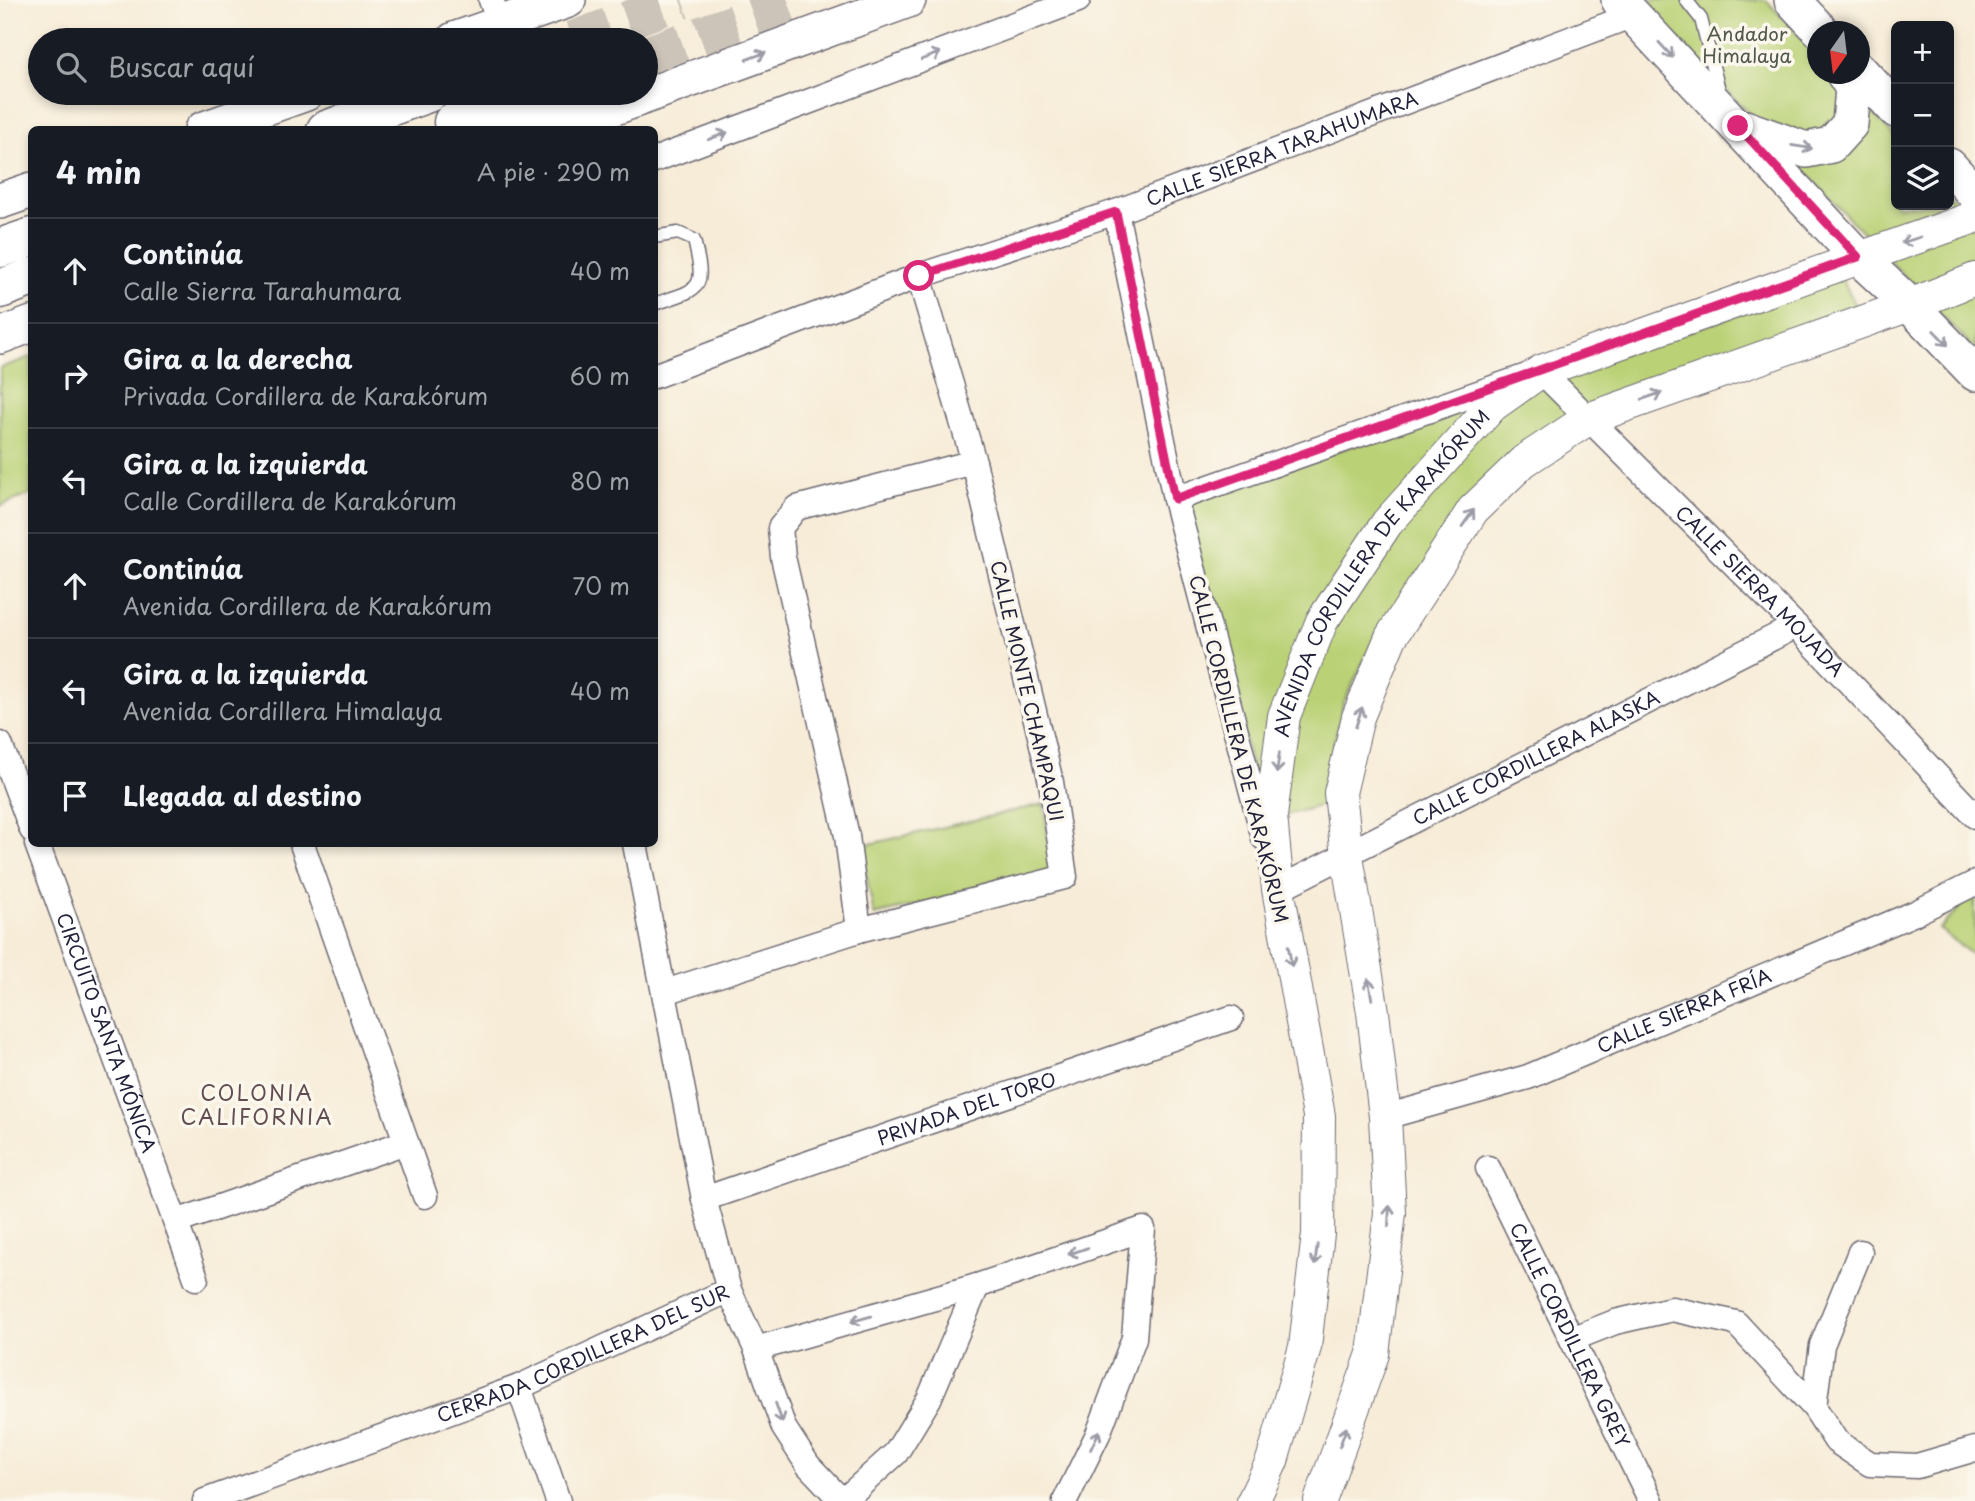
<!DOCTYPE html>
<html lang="es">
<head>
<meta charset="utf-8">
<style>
	:root { --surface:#171b24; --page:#242831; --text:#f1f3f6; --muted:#9ea1a6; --line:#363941 }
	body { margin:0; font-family:"Playpen Sans",sans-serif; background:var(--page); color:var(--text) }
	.controls { position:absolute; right:21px; top:21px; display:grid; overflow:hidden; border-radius:10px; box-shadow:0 4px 10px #0003 }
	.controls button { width:63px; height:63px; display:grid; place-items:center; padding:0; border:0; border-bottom:2px solid var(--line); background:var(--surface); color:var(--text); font:35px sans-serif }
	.compass { position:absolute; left:1807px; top:21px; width:63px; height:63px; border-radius:50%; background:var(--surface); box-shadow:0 4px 10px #0003; rotate:194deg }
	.stop { position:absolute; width:21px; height:21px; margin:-16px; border:5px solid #db2777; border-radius:50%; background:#fff }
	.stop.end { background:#db2777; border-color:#fff; box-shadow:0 2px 7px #0008 }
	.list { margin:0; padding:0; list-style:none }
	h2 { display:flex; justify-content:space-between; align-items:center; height:91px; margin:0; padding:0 28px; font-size:30px }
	h2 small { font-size:23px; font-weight:400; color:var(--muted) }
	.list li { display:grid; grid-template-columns:46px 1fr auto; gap:21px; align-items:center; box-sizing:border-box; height:105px; padding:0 28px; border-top:2px solid var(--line) }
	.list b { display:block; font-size:26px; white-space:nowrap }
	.list p { margin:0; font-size:23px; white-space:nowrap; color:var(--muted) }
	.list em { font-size:23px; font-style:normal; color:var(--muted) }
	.icon { flex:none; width:38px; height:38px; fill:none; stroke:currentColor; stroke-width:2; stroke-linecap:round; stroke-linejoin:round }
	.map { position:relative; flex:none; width:1975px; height:1501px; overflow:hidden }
	.search { position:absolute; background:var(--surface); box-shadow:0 4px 10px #0003; left:28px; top:28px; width:630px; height:77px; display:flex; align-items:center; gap:18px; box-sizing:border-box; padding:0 24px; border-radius:38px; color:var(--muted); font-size:26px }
	.panel { position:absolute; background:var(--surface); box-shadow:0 4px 10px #0003; left:28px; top:126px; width:630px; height:721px; border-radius:10px }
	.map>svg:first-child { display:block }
	.green { fill:#bad176; stroke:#6e7a58; stroke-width:2 }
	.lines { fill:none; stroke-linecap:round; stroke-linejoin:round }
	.motorway-tunnel { stroke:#ccc4b9; stroke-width:38; stroke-dasharray:38 19; stroke-linecap:butt }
	.service-casing { stroke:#6d6972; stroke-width:15 }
	.minor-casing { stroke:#6d6972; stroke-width:27 }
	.tertiary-casing { stroke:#6d6972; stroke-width:34 }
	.secondary-casing { stroke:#6d6972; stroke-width:38 }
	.motorway-casing { stroke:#6d6972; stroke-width:41 }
	.service { stroke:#fff; stroke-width:12 }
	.minor { stroke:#fff; stroke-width:24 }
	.tertiary { stroke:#fff; stroke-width:32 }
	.secondary { stroke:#fff; stroke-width:35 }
	.motorway { stroke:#fff; stroke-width:38 }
	.oneway { stroke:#9c9ca7 }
	.route { stroke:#db2777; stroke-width:9 }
	.labels { text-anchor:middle; stroke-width:7; stroke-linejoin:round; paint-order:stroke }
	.park-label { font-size:19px; fill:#50574d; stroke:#fbf7ec }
	.street-label { font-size:19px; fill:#22223b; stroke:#fbf7ec }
	.neighbourhood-label { font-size:21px; letter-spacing:2px; fill:#614d51; stroke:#fbf7ec }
</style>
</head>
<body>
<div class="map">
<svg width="1975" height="1501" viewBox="0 0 1975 1501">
	<rect width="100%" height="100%" fill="#fbf7ec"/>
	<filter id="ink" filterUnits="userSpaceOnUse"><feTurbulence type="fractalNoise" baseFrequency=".0143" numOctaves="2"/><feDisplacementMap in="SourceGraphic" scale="14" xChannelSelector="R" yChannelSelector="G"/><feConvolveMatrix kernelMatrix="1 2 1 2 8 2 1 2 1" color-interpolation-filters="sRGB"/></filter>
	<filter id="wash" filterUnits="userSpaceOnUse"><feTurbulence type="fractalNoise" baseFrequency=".00686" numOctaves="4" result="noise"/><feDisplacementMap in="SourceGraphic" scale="28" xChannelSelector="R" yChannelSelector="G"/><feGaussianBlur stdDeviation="1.57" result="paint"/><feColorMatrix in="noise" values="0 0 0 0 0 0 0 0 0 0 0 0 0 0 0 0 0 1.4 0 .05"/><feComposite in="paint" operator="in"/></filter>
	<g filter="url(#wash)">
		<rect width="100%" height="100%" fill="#f7ecd8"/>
		<path class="green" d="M1641,0h125l51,55 1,19h17l61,64v67h53v-12l26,28v129z
			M1842,279l19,36 -289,103 -192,210 -37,76 -17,75v25l-61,17 -80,-318z
			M31,357v137l-31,12v-138z
			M1044,804l8,70 -178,41 -13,-69z
			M1975,891v66l-36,-28z"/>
	</g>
	<g filter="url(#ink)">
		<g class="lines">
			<path class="motorway-tunnel" d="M573,40l109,-40
				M646,55l153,-55
				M522,100l21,-7"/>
			<defs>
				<path id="service" d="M1686,0l15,19 19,75
					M654,237l24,-4 16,7c12,51 8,48 -40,64"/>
				<g id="minor">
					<path d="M491,0l9,24"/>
					<path d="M654,160l424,-160"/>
					<path d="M1116,212l59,287 89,339"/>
					<path id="s1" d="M654,376l265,-100 197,-64 517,-197"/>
					<path id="s2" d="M1175,499l366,-128 255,255 179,190"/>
					<path d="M0,744l32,86"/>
					<path id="s3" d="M37,844l159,434"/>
					<path d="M302,844l123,352"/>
					<path d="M635,844l69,355 25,91 27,59 28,79 24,37 34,36"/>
					<path id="s4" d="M1274,873l4,16 518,-263"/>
					<path d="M859,930l-12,-94 -64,-279 -3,-29 16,-20 178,-46"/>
					<path d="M665,992l194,-62 206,-53 -14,-95 -77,-320 -55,-186"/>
					<path id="s5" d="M1385,1117l143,-40 387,-164 60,-30"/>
					<path id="s6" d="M1488,1168l163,333"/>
					<path id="s7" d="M704,1199l527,-181"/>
					<path d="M176,1222l230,-80"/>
					<path d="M1572,1339l43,-17 57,-13 64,14 78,84 22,34 34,23 47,2 58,-17"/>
					<path d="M756,1349l221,-63 166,-57 -9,109 -36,96 -33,67"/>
					<path d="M519,1387l39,114"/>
					<path d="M1814,1407l8,-62 38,-93"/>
					<path id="s8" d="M205,1501l314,-114 210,-97"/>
					<path d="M843,1501l53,-48 33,-54 48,-113"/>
				</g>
				<g id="tertiary">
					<path id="s9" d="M1253,1501l19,-40 33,-114 13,-113 1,-118 -41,-227 -7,-73 13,-100 38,-95 65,-98 105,-117 49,-35 434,-154"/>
					<path d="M1320,1501l53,-147 17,-141 -5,-96 -12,-105 -26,-156 -7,-63 18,-76 33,-80 82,-127 51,-49 64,-42 322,-114 65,-26"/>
				</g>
				<path id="secondary" d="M1619,0l239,257 52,48 65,68
					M1792,0l30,32
					M454,40l114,-40
					M1860,71l36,39
					M563,126l345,-126
					M1745,128l61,22 25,-5 19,-21 3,-36 -9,-14
					M202,130l104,-37
					M1949,166l26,28
					M0,201l32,-11
					M0,336l32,-12"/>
				<path id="motorway" d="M453,122h66l72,-6
					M326,130l102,-37
					M0,248l32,-11
					M0,289l32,-12"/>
			</defs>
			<use href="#service" class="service-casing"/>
			<use href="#minor" class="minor-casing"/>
			<use href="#tertiary" class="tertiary-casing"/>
			<use href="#secondary" class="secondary-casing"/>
			<use href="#motorway" class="motorway-casing"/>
			<use href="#service" class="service"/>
			<use href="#minor" class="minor"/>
			<use href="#tertiary" class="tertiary"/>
			<use href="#secondary" class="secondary"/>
			<use href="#motorway" class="motorway"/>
		</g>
		<defs><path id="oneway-shaft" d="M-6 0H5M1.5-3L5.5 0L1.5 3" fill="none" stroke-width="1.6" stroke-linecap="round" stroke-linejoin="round" transform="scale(1.75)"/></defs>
		<g class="oneway">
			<use href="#oneway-shaft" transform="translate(1666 50) rotate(47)"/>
			<use href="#oneway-shaft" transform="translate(756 56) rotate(-20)"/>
			<use href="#oneway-shaft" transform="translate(931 56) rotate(-21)"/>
			<use href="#oneway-shaft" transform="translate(718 136) rotate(-21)"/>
			<use href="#oneway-shaft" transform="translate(1802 147) rotate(9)"/>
			<use href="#oneway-shaft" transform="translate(1911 240) rotate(162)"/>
			<use href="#oneway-shaft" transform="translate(1941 338) rotate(46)"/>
			<use href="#oneway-shaft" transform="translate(1652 396) rotate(-19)"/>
			<use href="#oneway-shaft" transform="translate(1468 518) rotate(-55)"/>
			<use href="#oneway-shaft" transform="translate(1359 717) rotate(-72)"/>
			<use href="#oneway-shaft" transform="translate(1278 763) rotate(98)"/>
			<use href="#oneway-shaft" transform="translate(1290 956) rotate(80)"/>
			<use href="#oneway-shaft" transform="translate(1370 989) rotate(-100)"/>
			<use href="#oneway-shaft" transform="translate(1389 1216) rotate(-87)"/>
			<use href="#oneway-shaft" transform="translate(1078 1251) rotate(161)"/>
			<use href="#oneway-shaft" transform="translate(1316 1255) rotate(97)"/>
			<use href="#oneway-shaft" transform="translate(861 1319) rotate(164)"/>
			<use href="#oneway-shaft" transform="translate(779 1413) rotate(71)"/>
			<use href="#oneway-shaft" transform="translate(1343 1437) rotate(-70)"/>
			<use href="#oneway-shaft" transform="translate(1095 1440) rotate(-65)"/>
		</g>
	</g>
	<g class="lines" filter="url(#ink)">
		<path class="route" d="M919,276l197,-64 59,287 683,-242 -120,-131"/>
	</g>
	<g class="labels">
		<g class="park-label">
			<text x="1747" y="41">Andador<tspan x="1747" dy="22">Himalaya</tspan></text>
		</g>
		<g class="street-label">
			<text dy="7" stroke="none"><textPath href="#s1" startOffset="668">CALLE SIERRA TARAHUMARA</textPath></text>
			<text dy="7" stroke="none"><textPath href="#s9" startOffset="973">AVENIDA CORDILLERA DE KARAKÓRUM</textPath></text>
			<text dy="7" stroke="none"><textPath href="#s2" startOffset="698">CALLE SIERRA MOJADA</textPath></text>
			<text transform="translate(1027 691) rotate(77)" y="7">CALLE MONTE CHAMPAQUI</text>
			<text transform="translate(1239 749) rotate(76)" y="7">CALLE CORDILLERA DE KARAKÓRUM</text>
			<text dy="7" stroke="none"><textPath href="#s4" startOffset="306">CALLE CORDILLERA ALASKA</textPath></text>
			<text dy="7" stroke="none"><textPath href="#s5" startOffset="318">CALLE SIERRA FRÍA</textPath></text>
			<text dy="7" stroke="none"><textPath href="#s3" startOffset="201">CIRCUITO SANTA MÓNICA</textPath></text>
			<text dy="7" stroke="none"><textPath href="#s7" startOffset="278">PRIVADA DEL TORO</textPath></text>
			<text dy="7" stroke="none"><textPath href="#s6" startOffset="186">CALLE CORDILLERA GREY</textPath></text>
			<text dy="7" stroke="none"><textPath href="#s8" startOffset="406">CERRADA CORDILLERA DEL SUR</textPath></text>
		</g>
		<g class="neighbourhood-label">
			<text x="257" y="1101">COLONIA<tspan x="257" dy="24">CALIFORNIA</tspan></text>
		</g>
	</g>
</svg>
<div class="controls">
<button>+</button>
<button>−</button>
<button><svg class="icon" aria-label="layers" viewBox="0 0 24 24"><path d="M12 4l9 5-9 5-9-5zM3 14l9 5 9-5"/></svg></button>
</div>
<svg class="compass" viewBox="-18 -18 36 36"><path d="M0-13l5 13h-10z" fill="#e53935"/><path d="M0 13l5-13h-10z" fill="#9ea1a6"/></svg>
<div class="stop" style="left:919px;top:276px"></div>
<div class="stop end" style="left:1738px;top:126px"></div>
<div class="search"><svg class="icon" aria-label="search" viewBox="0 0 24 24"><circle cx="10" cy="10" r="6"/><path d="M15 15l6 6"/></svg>Buscar aquí</div>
<section class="panel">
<h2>4 min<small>A pie · 290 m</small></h2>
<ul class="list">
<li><svg class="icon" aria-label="ahead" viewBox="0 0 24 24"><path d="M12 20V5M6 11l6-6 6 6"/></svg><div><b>Continúa</b><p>Calle Sierra Tarahumara</p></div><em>40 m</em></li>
<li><svg class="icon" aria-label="right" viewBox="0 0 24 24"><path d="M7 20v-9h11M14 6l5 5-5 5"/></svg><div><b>Gira a la derecha</b><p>Privada Cordillera de Karakórum</p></div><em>60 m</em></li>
<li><svg class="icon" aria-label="left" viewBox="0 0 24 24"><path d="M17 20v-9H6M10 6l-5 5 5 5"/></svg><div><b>Gira a la izquierda</b><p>Calle Cordillera de Karakórum</p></div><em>80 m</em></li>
<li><svg class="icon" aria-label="ahead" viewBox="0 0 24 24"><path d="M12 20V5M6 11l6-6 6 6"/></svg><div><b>Continúa</b><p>Avenida Cordillera de Karakórum</p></div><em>70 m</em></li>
<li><svg class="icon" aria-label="left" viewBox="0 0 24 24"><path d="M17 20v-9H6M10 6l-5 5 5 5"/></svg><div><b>Gira a la izquierda</b><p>Avenida Cordillera Himalaya</p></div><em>40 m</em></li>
<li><svg class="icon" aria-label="arrive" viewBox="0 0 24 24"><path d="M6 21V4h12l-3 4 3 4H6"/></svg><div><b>Llegada al destino</b></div></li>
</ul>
</section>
</div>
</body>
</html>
